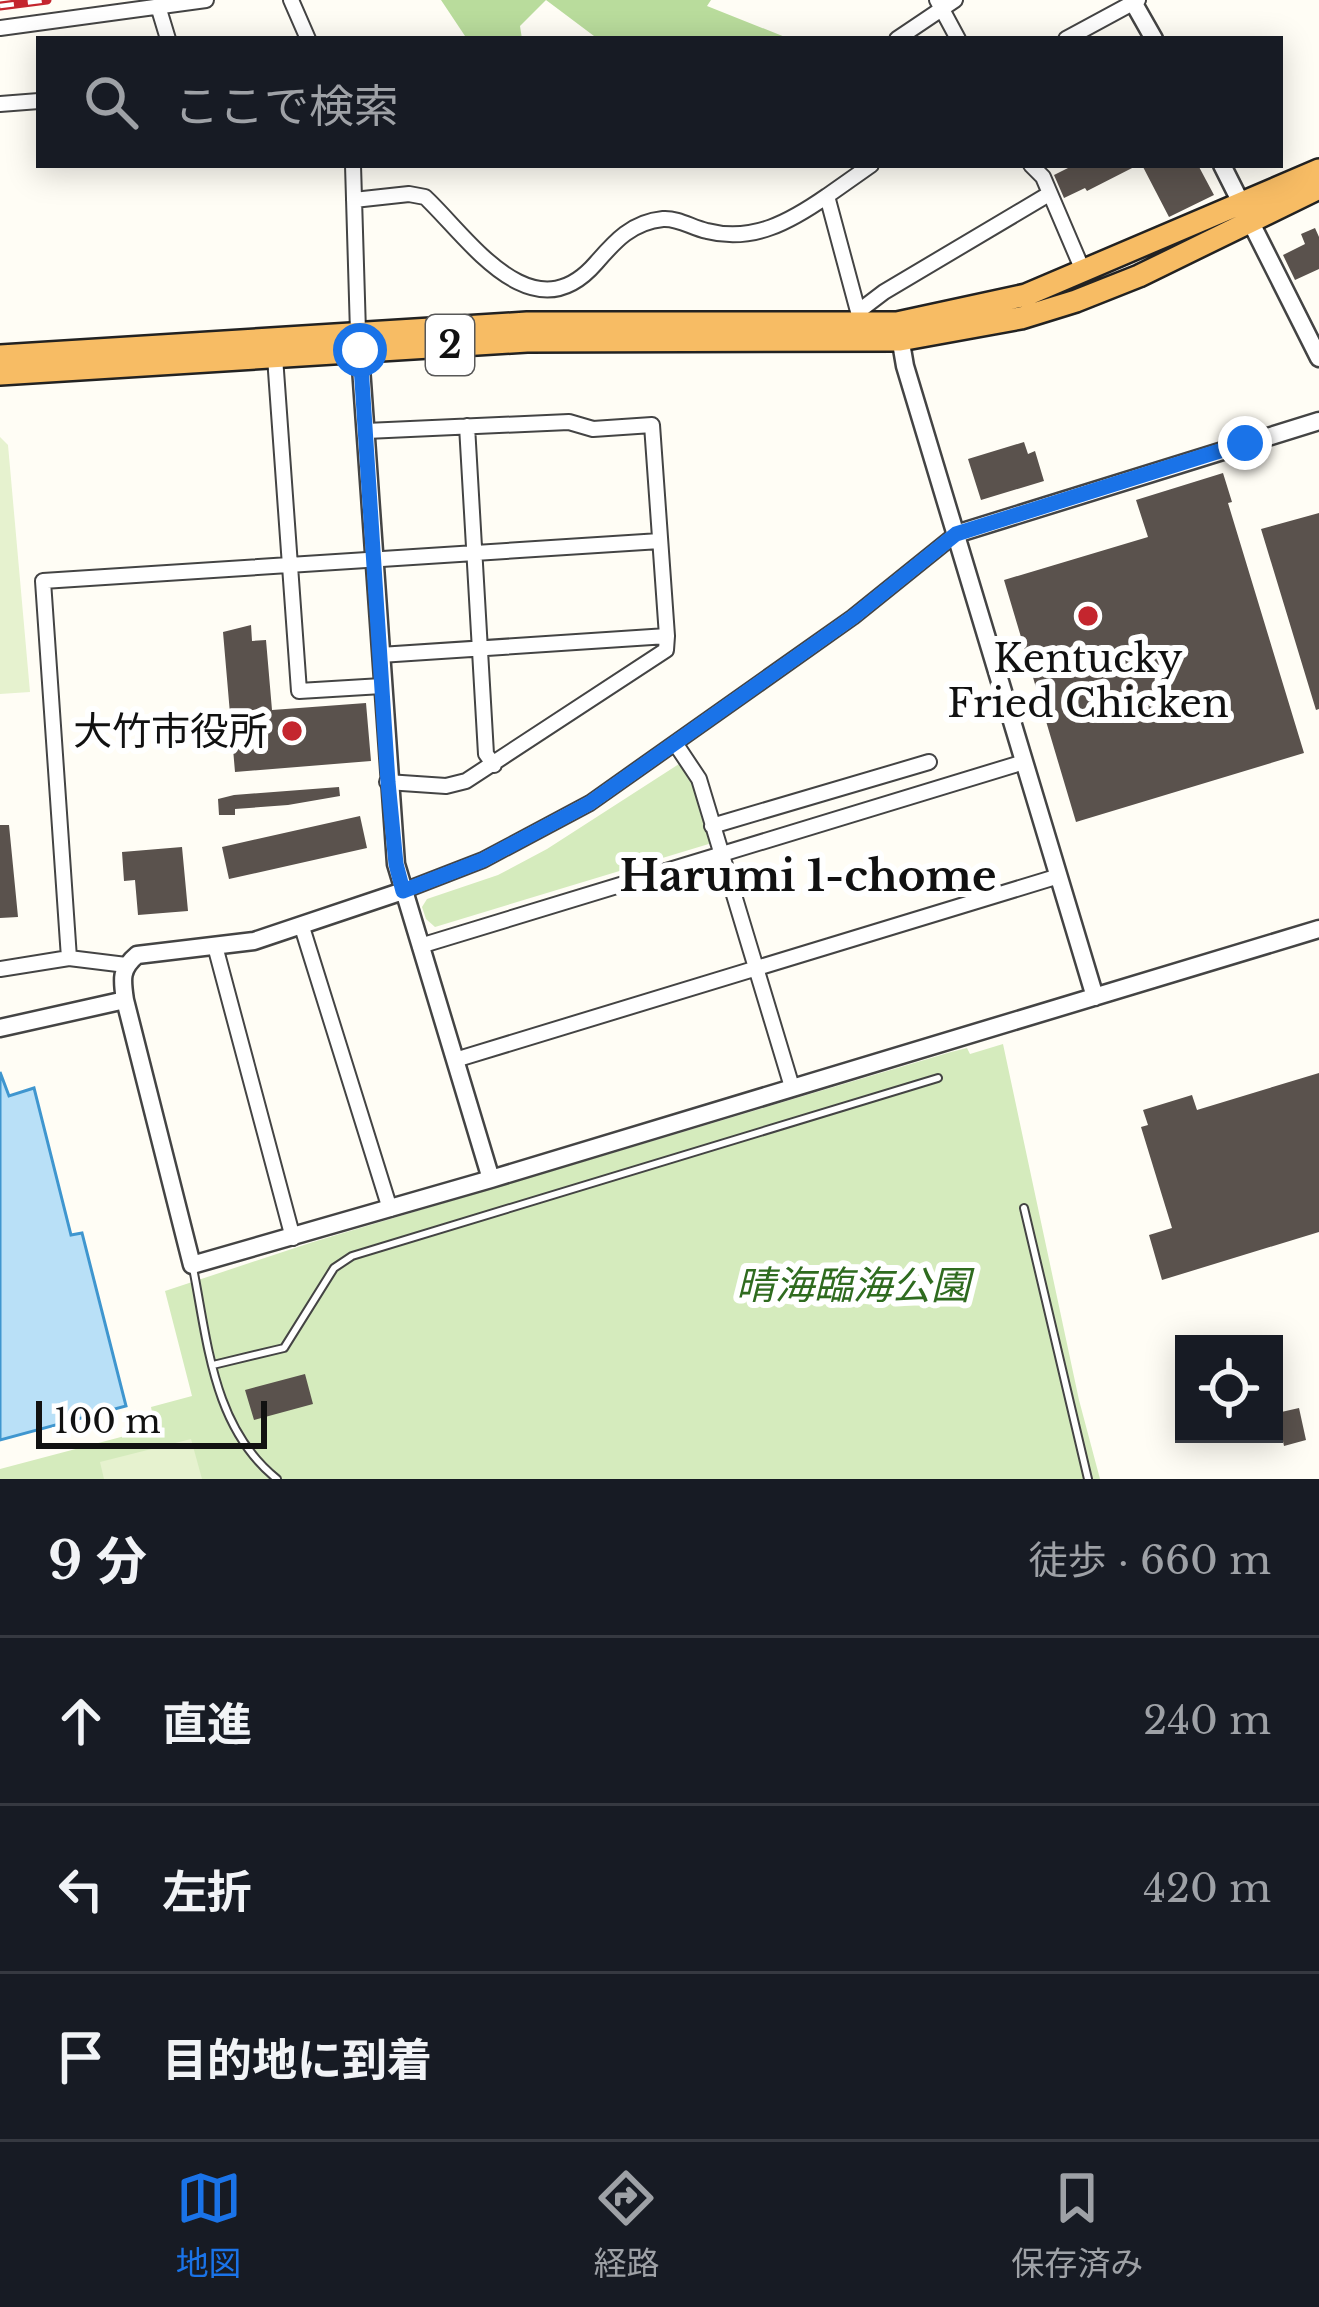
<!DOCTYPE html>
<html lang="ja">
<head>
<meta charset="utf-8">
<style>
	:root { --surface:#171b24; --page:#20242c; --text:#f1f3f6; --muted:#9ea1a6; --line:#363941; --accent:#1a73e8 }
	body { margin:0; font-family:"Libre Baskerville","Noto Sans JP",serif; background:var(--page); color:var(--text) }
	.controls { position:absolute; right:36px; bottom:36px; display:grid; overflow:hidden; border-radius:0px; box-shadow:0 6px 30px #0003 }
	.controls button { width:108px; height:108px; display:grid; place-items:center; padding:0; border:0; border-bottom:3px solid var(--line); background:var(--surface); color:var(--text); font:60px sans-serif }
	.scale { position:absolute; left:36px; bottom:30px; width:231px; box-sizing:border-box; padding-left:12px; border:6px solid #111; border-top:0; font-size:33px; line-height:42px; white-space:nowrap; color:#111; -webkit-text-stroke:9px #fff; paint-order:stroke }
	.stop { position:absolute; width:36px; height:36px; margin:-27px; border:9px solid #1a73e8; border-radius:50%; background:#fff }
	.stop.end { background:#1a73e8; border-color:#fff; box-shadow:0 3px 12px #0008 }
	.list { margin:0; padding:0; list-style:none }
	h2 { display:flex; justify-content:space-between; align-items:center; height:156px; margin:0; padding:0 48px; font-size:51px }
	h2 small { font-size:39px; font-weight:400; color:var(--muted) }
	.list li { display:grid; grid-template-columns:78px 1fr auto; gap:36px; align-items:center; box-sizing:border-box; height:168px; padding:0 48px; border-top:3px solid var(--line) }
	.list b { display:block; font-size:45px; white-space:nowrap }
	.list em { font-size:39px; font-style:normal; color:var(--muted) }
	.icon { flex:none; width:66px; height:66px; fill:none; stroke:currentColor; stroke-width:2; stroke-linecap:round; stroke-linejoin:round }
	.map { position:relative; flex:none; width:1319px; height:1479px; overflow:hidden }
	.search { position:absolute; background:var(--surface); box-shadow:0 6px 30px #0003; left:36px; right:36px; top:36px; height:132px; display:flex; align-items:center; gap:30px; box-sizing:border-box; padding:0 42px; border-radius:0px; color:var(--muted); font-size:45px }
	.sheet { height:660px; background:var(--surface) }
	nav { display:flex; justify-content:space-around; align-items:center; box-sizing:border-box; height:168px; border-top:3px solid var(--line); background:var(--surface); font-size:33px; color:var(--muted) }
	nav a { display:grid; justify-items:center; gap:6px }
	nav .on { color:var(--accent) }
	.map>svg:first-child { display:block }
	.green { fill:#d5ebbd }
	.forest { fill:#b9dc9c }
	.pitch { fill:#e6f2cf }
	.water { fill:#b9e0f7; stroke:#3f96cf; stroke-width:3 }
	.building { fill:#5a524d }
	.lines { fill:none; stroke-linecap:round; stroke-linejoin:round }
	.service-casing { stroke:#444; stroke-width:10 }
	.minor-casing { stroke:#444; stroke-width:18 }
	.tertiary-casing { stroke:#444; stroke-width:21 }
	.trunk-casing { stroke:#222; stroke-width:26 }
	.service { stroke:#fff; stroke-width:6 }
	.minor { stroke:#fff; stroke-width:14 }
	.tertiary { stroke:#fff; stroke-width:16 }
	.trunk { stroke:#f7bc64; stroke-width:21 }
	.rail-casing { stroke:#c4262e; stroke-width:9 }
	.rail { stroke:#fff; stroke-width:4.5; stroke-dasharray:14; stroke-linecap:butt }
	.route { stroke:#1a73e8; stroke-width:15 }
	.poi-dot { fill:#c4262e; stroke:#fff; stroke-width:4.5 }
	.labels { text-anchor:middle; stroke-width:12; stroke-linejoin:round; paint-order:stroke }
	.shield { fill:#fff; stroke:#585858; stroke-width:3 }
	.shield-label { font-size:36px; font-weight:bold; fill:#111 }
	.poi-label { font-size:39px; fill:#111; stroke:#fff }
	.park-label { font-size:39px; font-style:italic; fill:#2f6b1f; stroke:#fff }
	.neighbourhood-label { font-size:42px; font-weight:bold; fill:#111; stroke:#fff }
</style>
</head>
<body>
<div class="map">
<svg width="1319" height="1479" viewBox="0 0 1319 1479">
	<rect width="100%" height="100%" fill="#fffdf5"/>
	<path class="green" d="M679,764l13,20 20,59 -277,84 -9,-8 -4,-12 5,-8 71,-24 49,-26z
		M1003,1044l76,356 21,79h-1100v-10l155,-41 -4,-21 41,-11 -27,-105 148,-49 638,-190 16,-4 3,6z"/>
	<path class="forest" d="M441,0h270l-4,6 83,33h-192l-52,-39 -26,26 2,13h-55z"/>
	<path class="pitch" d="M0,437l8,8 22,247 -30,2z
		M191,1439l11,40h-98l-4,-17z"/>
	<path class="water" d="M0,1072l9,24 25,-8 37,147 11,-2 44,173 -126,34z"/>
	<path class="building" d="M1074,165h64l-51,26 -2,-3 -21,10 -10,-23z
		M1142,165h56l16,30 -45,22z
		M1315,228l4,9v32l-24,11 -12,-25 22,-11 -4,-10z
		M1024,442l4,12 7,-3 9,30 -63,19 -13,-41z
		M1223,473l9,29 -4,1 76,250 -228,69 -72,-242 144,-43 -12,-37z
		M1319,513v196l-3,1 -55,-181z
		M251,625l1,16 14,-1 6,70 94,-7 5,58 -136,11 -12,-140z
		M339,787l1,9 -52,9 -53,4v6h-16l-1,-16 16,-4z
		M360,816l7,32 -138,31 -7,-32z
		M0,825h9l9,92 -18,1z
		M182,847l6,64 -50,4 -3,-35 -11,1 -2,-29z
		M1319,1073v159l-157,48 -13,-45 23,-7 -31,-101 7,-2 -5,-15 49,-15 5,15z
		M305,1374l8,30 -59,16 -9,-30z
		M1299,1408l7,32 -22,6 -7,-33z"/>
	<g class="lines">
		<defs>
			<path id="service" d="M1024,1208l64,271
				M193,1268c15,75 20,160 84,211
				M213,1365l71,-17 50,-80 18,-12 586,-178"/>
			<path id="minor" d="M291,0l17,39
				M937,0l21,39
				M158,6l10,33
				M0,28l206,-28
				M897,39l58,-39
				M1066,39l72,-39
				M0,104l39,-3
				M353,165l5,167
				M1031,165l12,12 41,96
				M827,196l44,-31
				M354,200l55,-6 16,3c42,39 107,140 171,66 19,-22 36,-41 67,-44 16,-1 29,9 44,12 46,12 84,-10 120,-35l36,134
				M859,311l25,-19 165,-98
				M275,357l24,334 83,-5
				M467,426l19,328 8,11
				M366,431l203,-9 24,7 59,-4 15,211 -1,14 -200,131 -20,5 -59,-4
				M380,655l287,-19
				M675,743l24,36 93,308
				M712,826l217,-64
				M403,891l80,-31 107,-57 263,-186 103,-83
				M302,927l88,282
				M215,946l78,292
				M420,946l604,-184
				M69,958l-26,-377 617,-40
				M0,969l69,-11 57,7
				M455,1060l604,-184"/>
			<path id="tertiary" d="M1133,2l21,37
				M1222,165l97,193
				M899,331l6,35 190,631
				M359,339l37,525 95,315
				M956,534l363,-113
				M403,891l-149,50 -117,14c-17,14 -15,25 -12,45l67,265 299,-86 828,-250
				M0,1028l125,-28"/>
			<path id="trunk" d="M0,356l527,-33h370l129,-28 293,-125
				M0,374l527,-33 373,-1 121,-22 55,-17 63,-25 180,-88"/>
		</defs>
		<use href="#service" class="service-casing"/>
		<use href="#minor" class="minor-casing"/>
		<use href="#tertiary" class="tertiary-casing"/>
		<use href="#trunk" class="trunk-casing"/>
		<use href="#service" class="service"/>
		<use href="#minor" class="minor"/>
		<use href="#tertiary" class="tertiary"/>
		<use href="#trunk" class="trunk"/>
		<defs>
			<path id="rail" d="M0,6l47,-6"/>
		</defs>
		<use href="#rail" class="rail-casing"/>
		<use href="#rail" class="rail"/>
	</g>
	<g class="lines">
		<path class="route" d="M360,350l28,432 8,82 7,27 80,-31 107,-57 263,-186 103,-83 289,-91"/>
	</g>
	<g class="poi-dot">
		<circle cx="1088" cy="616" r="12"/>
		<circle cx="292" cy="731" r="12"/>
	</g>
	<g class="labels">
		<rect class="shield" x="426" y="315" width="48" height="60" rx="9"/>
		<g class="shield-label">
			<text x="450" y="358">2</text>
		</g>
		<g class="poi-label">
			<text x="1088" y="672">Kentucky<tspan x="1088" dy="45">Fried Chicken</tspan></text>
			<text x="268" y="745" text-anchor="end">大竹市役所</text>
		</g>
		<g class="park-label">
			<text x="853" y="1299">晴海臨海公園</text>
		</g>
		<g class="neighbourhood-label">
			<text x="808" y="891">Harumi 1-chome</text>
		</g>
	</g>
</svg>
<div class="controls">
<button><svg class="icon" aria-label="locate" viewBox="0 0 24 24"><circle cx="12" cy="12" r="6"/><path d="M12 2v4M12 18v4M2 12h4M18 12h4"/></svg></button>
</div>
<div class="scale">100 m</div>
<div class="stop" style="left:360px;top:350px"></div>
<div class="stop end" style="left:1245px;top:443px"></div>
<div class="search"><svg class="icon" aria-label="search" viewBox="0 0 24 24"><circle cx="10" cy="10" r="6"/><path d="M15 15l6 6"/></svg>ここで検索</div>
</div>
<section class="sheet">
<h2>9 分<small>徒歩 · 660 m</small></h2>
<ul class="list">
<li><svg class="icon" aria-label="ahead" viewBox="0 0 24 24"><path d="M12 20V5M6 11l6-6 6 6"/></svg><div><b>直進</b></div><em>240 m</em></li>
<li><svg class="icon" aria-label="left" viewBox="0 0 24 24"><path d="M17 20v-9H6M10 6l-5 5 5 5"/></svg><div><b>左折</b></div><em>420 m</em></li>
<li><svg class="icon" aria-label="arrive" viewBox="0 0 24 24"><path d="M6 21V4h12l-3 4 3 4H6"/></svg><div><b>目的地に到着</b></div></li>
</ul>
</section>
<nav>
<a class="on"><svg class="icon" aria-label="map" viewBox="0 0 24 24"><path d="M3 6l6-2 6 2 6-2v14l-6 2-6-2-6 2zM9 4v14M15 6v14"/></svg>地図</a>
<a><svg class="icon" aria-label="directions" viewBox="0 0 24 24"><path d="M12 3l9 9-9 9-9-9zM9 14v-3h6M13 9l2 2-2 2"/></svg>経路</a>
<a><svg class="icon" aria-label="saved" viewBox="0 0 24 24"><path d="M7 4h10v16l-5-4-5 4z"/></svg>保存済み</a>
</nav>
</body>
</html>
